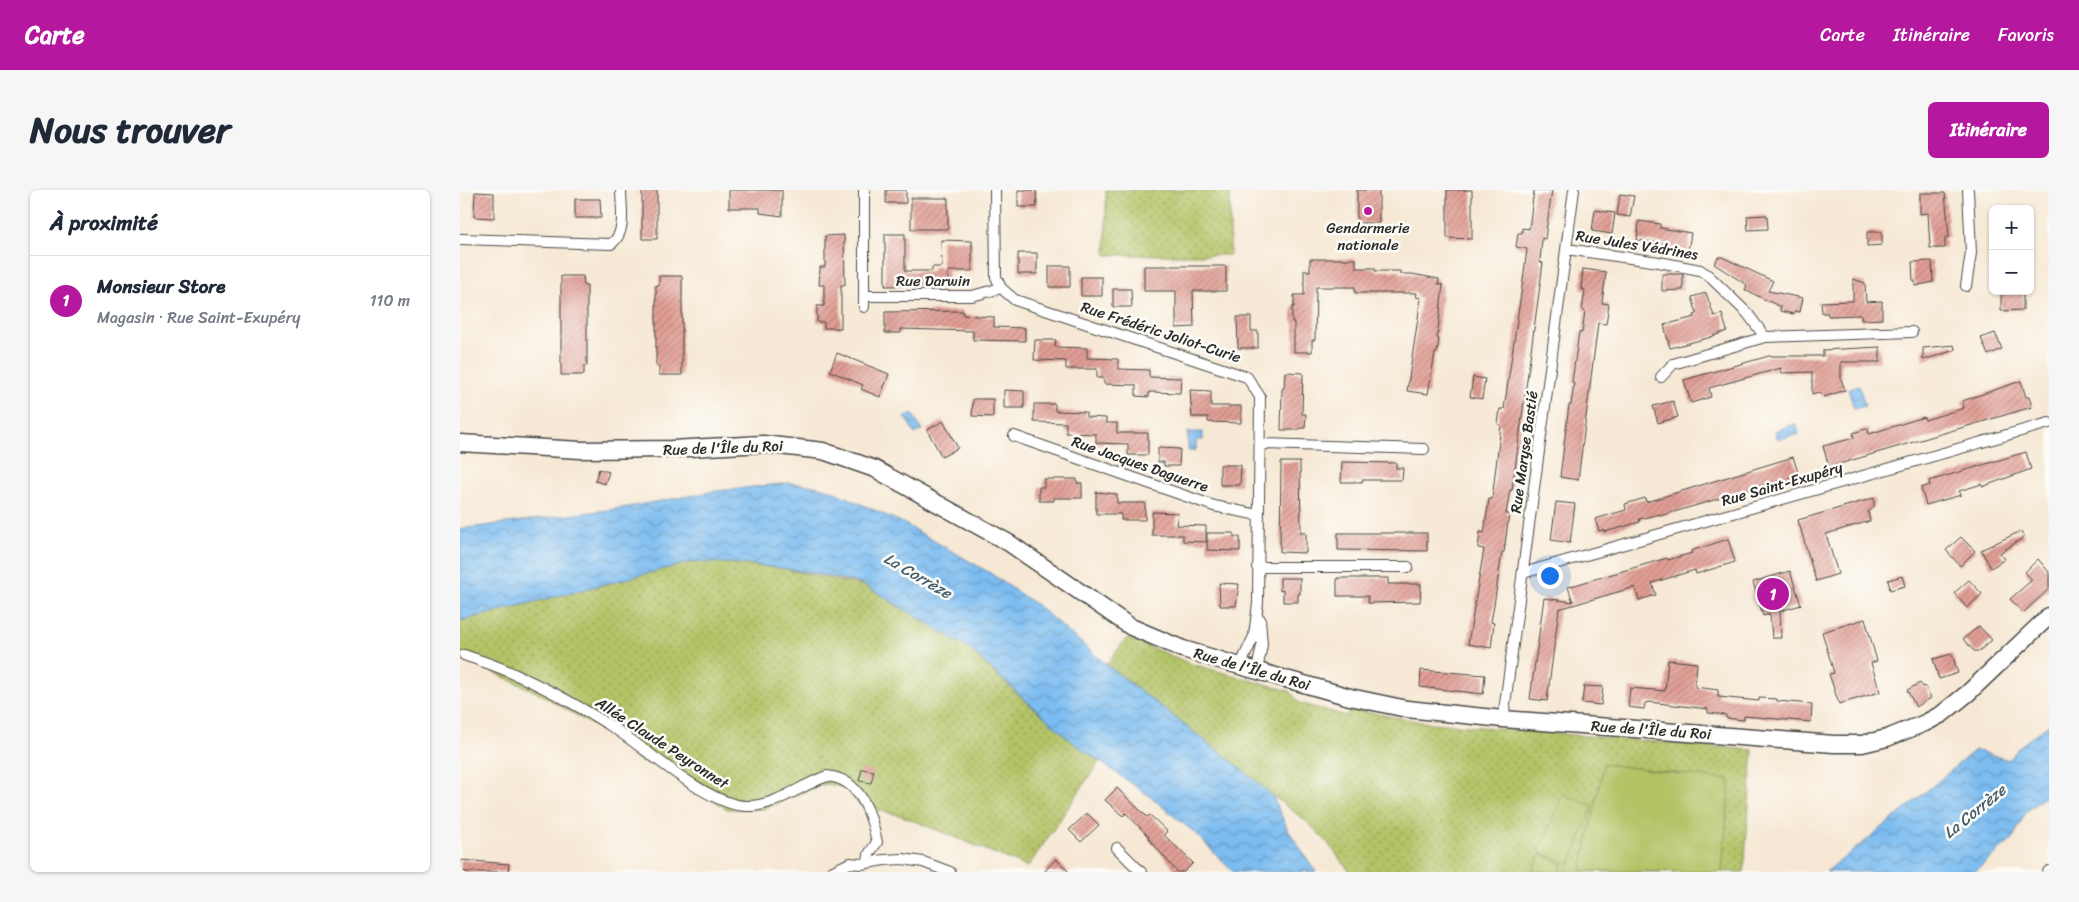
<!DOCTYPE html>
<html lang="fr">
<head>
<meta charset="utf-8">
<style>
	:root { --surface:#fff; --page:#f6f6f7; --text:#1f2937; --muted:#747a83; --line:#e0e1e3; --accent:#b5179e }
	body { margin:0; font-family:Sriracha,sans-serif; background:var(--page); color:var(--text) }
	.controls { position:absolute; right:15px; top:15px; display:grid; overflow:hidden; border-radius:8px; box-shadow:0 1px 4px #0004 }
	.controls button { width:45px; height:45px; display:grid; place-items:center; padding:0; border:0; border-bottom:1px solid var(--line); background:var(--surface); color:var(--text); font:25px sans-serif }
	.you { position:absolute; left:1089px; top:385px; width:18px; height:18px; margin:-12px; border:4px solid #fff; border-radius:50%; background:#1a73e8; box-shadow:0 0 0 8px #1a73e833 }
	.badge { display:grid; place-items:center; width:32px; height:32px; border-radius:50%; background:var(--accent); color:#fff; font-size:16px; font-weight:700 }
	.pin { position:absolute; translate:-50% -50%; border:2px solid #fff; box-shadow:0 1px 5px #0006 }
	.list { margin:0; padding:0; list-style:none }
	h2 { display:flex; justify-content:space-between; align-items:center; height:65px; margin:0; padding:0 20px; font-size:21px }
	h2 small { font-size:16px; font-weight:400; color:var(--muted) }
	.list li { display:grid; grid-template-columns:32px 1fr auto; gap:15px; align-items:center; box-sizing:border-box; height:90px; padding:0 20px; border-top:1px solid var(--line) }
	.list b { display:block; font-size:19px; white-space:nowrap }
	.list p { margin:0; font-size:16px; white-space:nowrap; color:var(--muted) }
	.list em { font-size:16px; font-style:normal; color:var(--muted) }
	.map { position:relative; flex:none; width:1589px; height:682px; overflow:hidden; border-radius:8px }
	header { display:flex; align-items:center; gap:30px; box-sizing:border-box; height:70px; padding:0 25px; background:var(--accent); color:#fff }
	header strong { font-size:24px }
	nav { display:flex; gap:28px; margin-inline-start:auto; font-size:18px }
	.intro { display:flex; align-items:center; justify-content:space-between; box-sizing:border-box; height:120px; padding:0 30px }
	h1 { margin:0; font-size:35px }
	.button { padding:12px 22px; border-radius:8px; background:var(--accent); color:#fff; font-size:18px; font-weight:700 }
	main { display:flex; gap:30px; padding:0 30px }
	aside { flex:1; background:var(--surface); border-radius:8px; box-shadow:0 1px 4px #0004 }
	.map>svg:first-child { display:block }
	.park { fill:url(#park-dots); stroke:#6f7748 }
	.pitch { fill:#b3c366; stroke:#6f7748 }
	.water { fill:url(#water-waves); stroke:#53748e }
	.building { fill:url(#building-hatch) }
	.lines { fill:none; stroke-linecap:round; stroke-linejoin:round }
	.street-casing { stroke:#494744; stroke-width:12 }
	.primary-casing { stroke:#494744; stroke-width:19 }
	.street { stroke:#fff; stroke-width:10 }
	.primary { stroke:#fff; stroke-width:16 }
	.poi-dot { fill:#b5179e; stroke:#fdfcf7; stroke-width:2 }
	.labels { text-anchor:middle; stroke-width:5; stroke-linejoin:round; paint-order:stroke }
	.poi-label { font-size:15px; fill:#2b2b2b; stroke:#fdfcf7 }
	.street-label { font-size:15px; fill:#2b2b2b; stroke:#fdfcf7 }
	.water-label { font-size:16px; font-style:italic; fill:#475e70; stroke:#fdfcf7 }
</style>
</head>
<body>
<header>
<strong>Carte</strong>
<nav><a>Carte</a><a>Itinéraire</a><a>Favoris</a></nav>
</header>
<div class="intro"><h1>Nous trouver</h1><a class="button">Itinéraire</a></div>
<main>
<aside>
<h2>À proximité<small></small></h2>
<ul class="list">
<li><span class="badge">1</span><div><b>Monsieur Store</b><p>Magasin · Rue Saint-Exupéry</p></div><em>110 m</em></li>
</ul>
</aside>
<div class="map">
<svg width="1589" height="682" viewBox="0 0 1589 682">
	<defs>
		<pattern id="park-dots" width="8" height="8" patternUnits="userSpaceOnUse" patternTransform="scale(1.25)"><rect width="8" height="8" fill="#b3c366"/><path d="M2 2h.1M6 6h.1" fill="none" stroke="#929f54" stroke-width="1.8" stroke-linecap="round"/></pattern>
		<pattern id="water-waves" width="16" height="10" patternUnits="userSpaceOnUse" patternTransform="scale(1.25)"><rect width="16" height="10" fill="#7bbcf0"/><path d="M0 5q4-4 8 0t8 0" fill="none" stroke="#6599c3"/></pattern>
		<pattern id="building-hatch" width="6" height="6" patternUnits="userSpaceOnUse" patternTransform="scale(1.25)"><rect width="6" height="6" fill="#e29f95"/><path d="M-1 1l2-2M0 6l6-6M5 7l2-2" fill="none" stroke="#b7827a"/></pattern>
	</defs>
	<rect width="100%" height="100%" fill="#fdfcf7"/>
	<filter id="ink" filterUnits="userSpaceOnUse"><feTurbulence type="fractalNoise" baseFrequency=".02" numOctaves="2"/><feDisplacementMap in="SourceGraphic" scale="10" xChannelSelector="R" yChannelSelector="G"/><feConvolveMatrix kernelMatrix="1 2 1 2 8 2 1 2 1" color-interpolation-filters="sRGB"/></filter>
	<filter id="wash" filterUnits="userSpaceOnUse"><feTurbulence type="fractalNoise" baseFrequency=".0096" numOctaves="4" result="noise"/><feDisplacementMap in="SourceGraphic" scale="20" xChannelSelector="R" yChannelSelector="G"/><feGaussianBlur stdDeviation="1.12" result="paint"/><feColorMatrix in="noise" values="0 0 0 0 0 0 0 0 0 0 0 0 0 0 0 0 0 1.4 0 .05"/><feComposite in="paint" operator="in"/></filter>
	<g filter="url(#wash)">
		<rect width="100%" height="100%" fill="#f6e8d4"/>
		<path class="park" d="M646,0h124v65h-124z
			M232,372h24l65,6 85,18 102,62 62,57 69,57 -71,105 -126,-51 -43,-11 -14,-17 -17,-4 -11,2 -53,23h-37l-83,-54 -106,-62 -69,-32 -9,-2v-38z
			M667,448l65,26 98,27 9,12 47,13 5,-7 71,13 331,28 -9,122h-394l-24,-31 -19,-19 -43,-33 -30,-26 -128,-99z"/>
		<path class="pitch" d="M1144,574l126,16 -8,92 -141,-1z
			M1103,604l30,12 -23,58 -31,-12z
			M1080,664l23,10 -3,8h-28z"/>
		<path class="water" d="M1399,196l6,20 -11,3 -6,-20z
			M452,223l10,17 -7,4 -10,-17z
			M1336,234l3,10 -20,5 -4,-3 1,-6z
			M728,242h15v8h-7v10l-8,1z
			M330,293l19,2 21,5 71,32 89,51 48,33 70,60 126,97 38,32 16,35 28,42h-83l-38,-39 -47,-38 -76,-53 -104,-94 -102,-62 -12,-4c-53,-13 -108,-20 -162,-20l-232,59v-92l156,-20 100,-18z
			M1589,534v69l-23,19 -14,28 -38,32h-148l77,-61 72,-61 34,10 11,-14z"/>
		<g id="blocks">
			<path class="building" d="M182,0h15v49h-15z
				M269,0h53v26l-22,-3v-5h-31z
				M426,0h20v13h-20z
				M558,0h18l1,17h-19z
				M897,0h22v33h-22z
				M987,0h25v49l-25,-1z
				M1074,0h18l-7,49 -3,-1 -2,24 3,1 -31,227h-2l-4,24h3l-5,38h-2l-8,53 -3,17 3,1 -3,25 -23,-4 16,-95 -6,-1 2,-16 4,1 5,-34h3l9,-74 -3,-1 2,-15h4l19,-129 4,-31 -11,-2 2,-14h4v-5l7,1z
				M15,2l19,1v25l-20,-1z
				M1460,3h25l4,44h-4v11h-15l-2,-35 -8,1z
				M1160,4l14,2 -4,21 -13,-2z
				M451,8h37v31h-37z
				M115,9h25l1,19h-26z
				M1135,20l20,3 -3,21 -20,-3z
				M1307,25l1,14 -20,1 -1,-14z
				M1179,31l21,3v4l31,5 -3,19 -20,-3v-5l-31,-4z
				M1407,42h15v13l-15,1z
				M425,44h20v37h27v-4h10l-1,-27 31,1v30h-24v14l-63,1z
				M384,45l1,50h-4v43h-17v-6h-7v-16h7v-21h-5l1,-18h5v-31z
				M558,63h19v21h-19z
				M1258,67h4l51,24 -5,10 35,7 -3,14 -6,-1v3l-14,-3 1,-4 -36,-17 2,-5 -33,-21z
				M850,69h46v9h19v3h25v3h12l27,5 -1,5 5,1 -6,53 2,1 -2,14h-2l-7,41 -21,-3 14,-93 -5,-1 1,-4h-62v-6h-39l-1,53h-3v12h-18v-30h-2v-15h2v-12h10v-25l6,1z
				M1472,71l1,21 -18,4v-5h-2l-1,-19z
				M589,76h21v21h-21z
				M684,76h82v25h-33l1,36 -18,1v-37h-32z
				M1123,79l23,3 -4,31 7,1 -3,20 -8,-1 -20,157 -18,-3 9,-72h2l3,-22 -2,-1 7,-50 3,1 3,-22 -3,-1 3,-20 -4,-1z
				M1202,84h21v16l-21,1z
				M101,86h22l1,10h3v80h-3v9h-23z
				M199,86h23v99h-23v-9h-3v-81l3,1z
				M621,87h21v19h-21z
				M1393,89l12,4 1,19 16,-1v18l-21,1v-5l-33,1v-3h-6l-1,-11 32,-1z
				M653,99h18l1,18h-19z
				M1541,101h22v19l-22,1z
				M1246,103l8,23 8,-2 5,17 -19,7 -38,10 -6,-23 31,-8 -1,-2 3,-1 -5,-17z
				M503,121v4l31,2v10l31,1v13l-52,-1v-9l-72,-2v4h-16v-21z
				M777,127h14v14h7v17h-20z
				M1535,143l7,16 -14,6 -7,-17z
				M575,150h21l-1,7 32,1v10l31,1v10l31,1v7l32,1 -1,15 -31,-1v5l-13,-1v-11l-32,-1v-6h-7v-9h-31v-8l-32,-1z
				M1494,155l1,5 -32,10v-12z
				M1420,157v15h-39v17l4,11 -21,7 -5,-5 -7,2v-22l-31,1v-5l-72,20 2,9 -20,6 -7,-23 85,-24h54v-6z
				M377,163l52,21 -9,23 -19,-8 2,-4 -33,-14z
				M825,182l18,1 -1,41h4l-1,14h-6l-1,2h-17l1,-41 2,-1z
				M1013,187l12,2 -3,20 -12,-2z
				M1561,191l5,16h3l3,10 -203,60 -6,-21 31,-8 -1,-5 15,-5 1,6 55,-17 1,3 39,-12 -2,-7z
				M544,200l20,1v17h-20z
				M730,200l21,1v15h30v17l-33,-1v-5h-16z
				M513,209h20v18l-21,-1z
				M1213,211l5,16 -20,6 -5,-17z
				M574,214h21v7l31,1v5l20,1v5h11v10h31v22h-20v-11l-32,-1v-9l-30,-1v-10l-32,-1z
				M483,231l15,27 -16,9 -15,-27z
				M698,258l22,1 -1,17h-15v-4h-6z
				M1566,262l5,17 -49,18v-3l-23,7 2,4 -35,10 -5,-17 9,-3 -1,-4z
				M1333,267l6,18 -139,41v-2l-21,5 1,3 -35,10 -1,-2 -5,1 -4,-12 31,-9 -1,-6 20,-6 1,4z
				M821,272h19l1,71h5v20l-26,-1z
				M882,272l54,1v5h7l-1,12h-40v2h-21z
				M760,275h21l-1,20h-20z
				M139,279l10,3 -4,12 -10,-3z
				M584,289h33v4h5v15h-28v3h-15v-14h5z
				M636,302l21,2v9h28v17h-24v-6h-25z
				M1414,308v9l-6,5 2,9 -44,13 12,40 -22,7 -18,-61z
				M1096,312l19,2 -5,39 -19,-3z
				M692,322l26,1 -2,12 30,1v16l-23,-1v-6h-31z
				M1561,341l3,6 -24,16 5,6 -14,9 -10,-18z
				M747,343h27v4h6v14l-33,-1z
				M878,343h89v18l-89,-1z
				M1501,347l14,14 -15,15 -14,-16z
				M1268,349l7,23 -39,12 -1,-4 -43,13 4,12 -17,5 -4,-13 -76,22 -12,92 -17,-2 14,-101 29,4 -5,-15 99,-29 1,2 24,-7 -1,-2z
				M1578,369l11,13v17l-26,24 -13,-14 22,-19 -7,-8z
				M1330,381l11,34 -21,6 1,27h-9l-2,-24 -7,2 -10,-34z
				M1442,386l3,10 -15,4 -2,-10z
				M820,388h20v16h-2v8h-15v-12l-3,1z
				M877,388h51v6h33l-1,18 -52,1v-7h-31z
				M1509,390l13,14 -15,14 -13,-15z
				M759,393l20,1 -3,22h-16z
				M1405,429l12,42 -6,2 9,29 -41,12 -10,-30 5,-1 -12,-41z
				M1519,436l13,14 -13,11h-5l-11,-12z
				M1492,464l6,19 -19,6 -6,-20z
				M1208,470l29,3 -2,24 23,3v7l41,4v-3l18,1v2l35,3 -1,18 -67,-6v4l-18,-2v-3l-18,-2v-4l-59,-7 -4,1 -1,6 -16,-2 2,-19 35,3z
				M961,480l64,5 -2,19 -63,-7z
				M1460,493l3,4 2,-1 6,12 -15,9 -9,-17z
				M1124,496l19,1 -2,18 -19,-2z
				M402,579l12,2 -3,12 -12,-2z
				M657,598l30,29 3,-2 17,16 -3,4 29,28 -9,9h-7l-29,-34 1,-1 -23,-24 -3,3 -18,-16z
				M627,623l12,12 -18,17 -12,-12z
				M596,669l13,13h-25z
				M1,670l48,4 -1,8h-48z"/>
		</g>
	</g>
	<g filter="url(#ink)">
		<use href="#blocks" fill-opacity="0" stroke="#494744" stroke-width="1"/>
		<g class="lines">
			<defs>
				<path id="street" d="M404,0v117
					M535,0l1,87 5,11 14,12 232,77 13,20 -2,206 -4,33 -14,30
					M0,49l151,5c16,-11 10,-36 10,-54
					M1106,59l93,13 41,8 9,6 39,38 17,23
					M1506,96l5,-33 -3,-63
					M404,106h108l29,-8
					M1201,187l12,-13 92,-27 147,-5
					M554,246l200,70 44,9
					M800,254l164,5
					M797,377h151
					M1063,383l526,-150
					M4,465c17,6 34,11 50,19 33,14 66,33 97,52 35,22 96,79 135,80 29,1 55,-21 81,-30 34,3 44,38 50,66l-8,12 -1,8
					M797,480l5,-25 -2,-26
					M1043,529l71,-529
					M657,658l24,24
					M371,682l19,-9 11,1 23,-4 19,-1 20,3 27,10
					M1588,682l1,-1"/>
				<path id="primary" d="M0,253l121,7 90,-1 92,-5 60,7 52,18 134,74 122,84 52,22 57,17 110,31 57,12 96,10 331,25h28l25,-6 38,-15 17,-9 26,-21 81,-77"/>
			</defs>
			<use href="#street" class="street-casing"/>
			<use href="#primary" class="primary-casing"/>
			<use href="#street" class="street"/>
			<use href="#primary" class="primary"/>
		</g>
	</g>
	<circle class="poi-dot" cx="908" cy="21" r="5"/>
	<g class="labels">
		<g class="poi-label">
			<text x="908" y="43">Gendarmerie<tspan x="908" dy="17">nationale</tspan></text>
		</g>
		<g class="street-label">
			<text transform="translate(1177 55) rotate(9)" y="5">Rue Jules Védrines</text>
			<text x="473" y="96">Rue Darwin</text>
			<text transform="translate(701 142) rotate(18)" y="5">Rue Frédéric Joliot-Curie</text>
			<text transform="translate(263 258) rotate(-2)" y="5">Rue de l'Île du Roi</text>
			<text transform="translate(1064 262) rotate(-82)" y="5">Rue Maryse Bastié</text>
			<text transform="translate(680 274) rotate(19)" y="5">Rue Jacques Daguerre</text>
			<text transform="translate(1322 294) rotate(-16)" y="5">Rue Saint-Exupéry</text>
			<text transform="translate(792 479) rotate(16)" y="5">Rue de l'Île du Roi</text>
			<text transform="translate(1191 540) rotate(4)" y="5">Rue de l'Île du Roi</text>
			<text transform="translate(202 553) rotate(33)" y="5">Allée Claude Peyronnet</text>
		</g>
		<g class="water-label">
			<text transform="translate(458 385) rotate(30)" y="6">La Corrèze</text>
			<text transform="translate(1514 621) rotate(-39)" y="6">La Corrèze</text>
		</g>
	</g>
</svg>
<div class="controls">
<button>+</button>
<button>−</button>
</div>
<div class="you"></div>
<div class="pin badge" style="left:1313px;top:404px">1</div>
</div>
</main>
</body>
</html>
